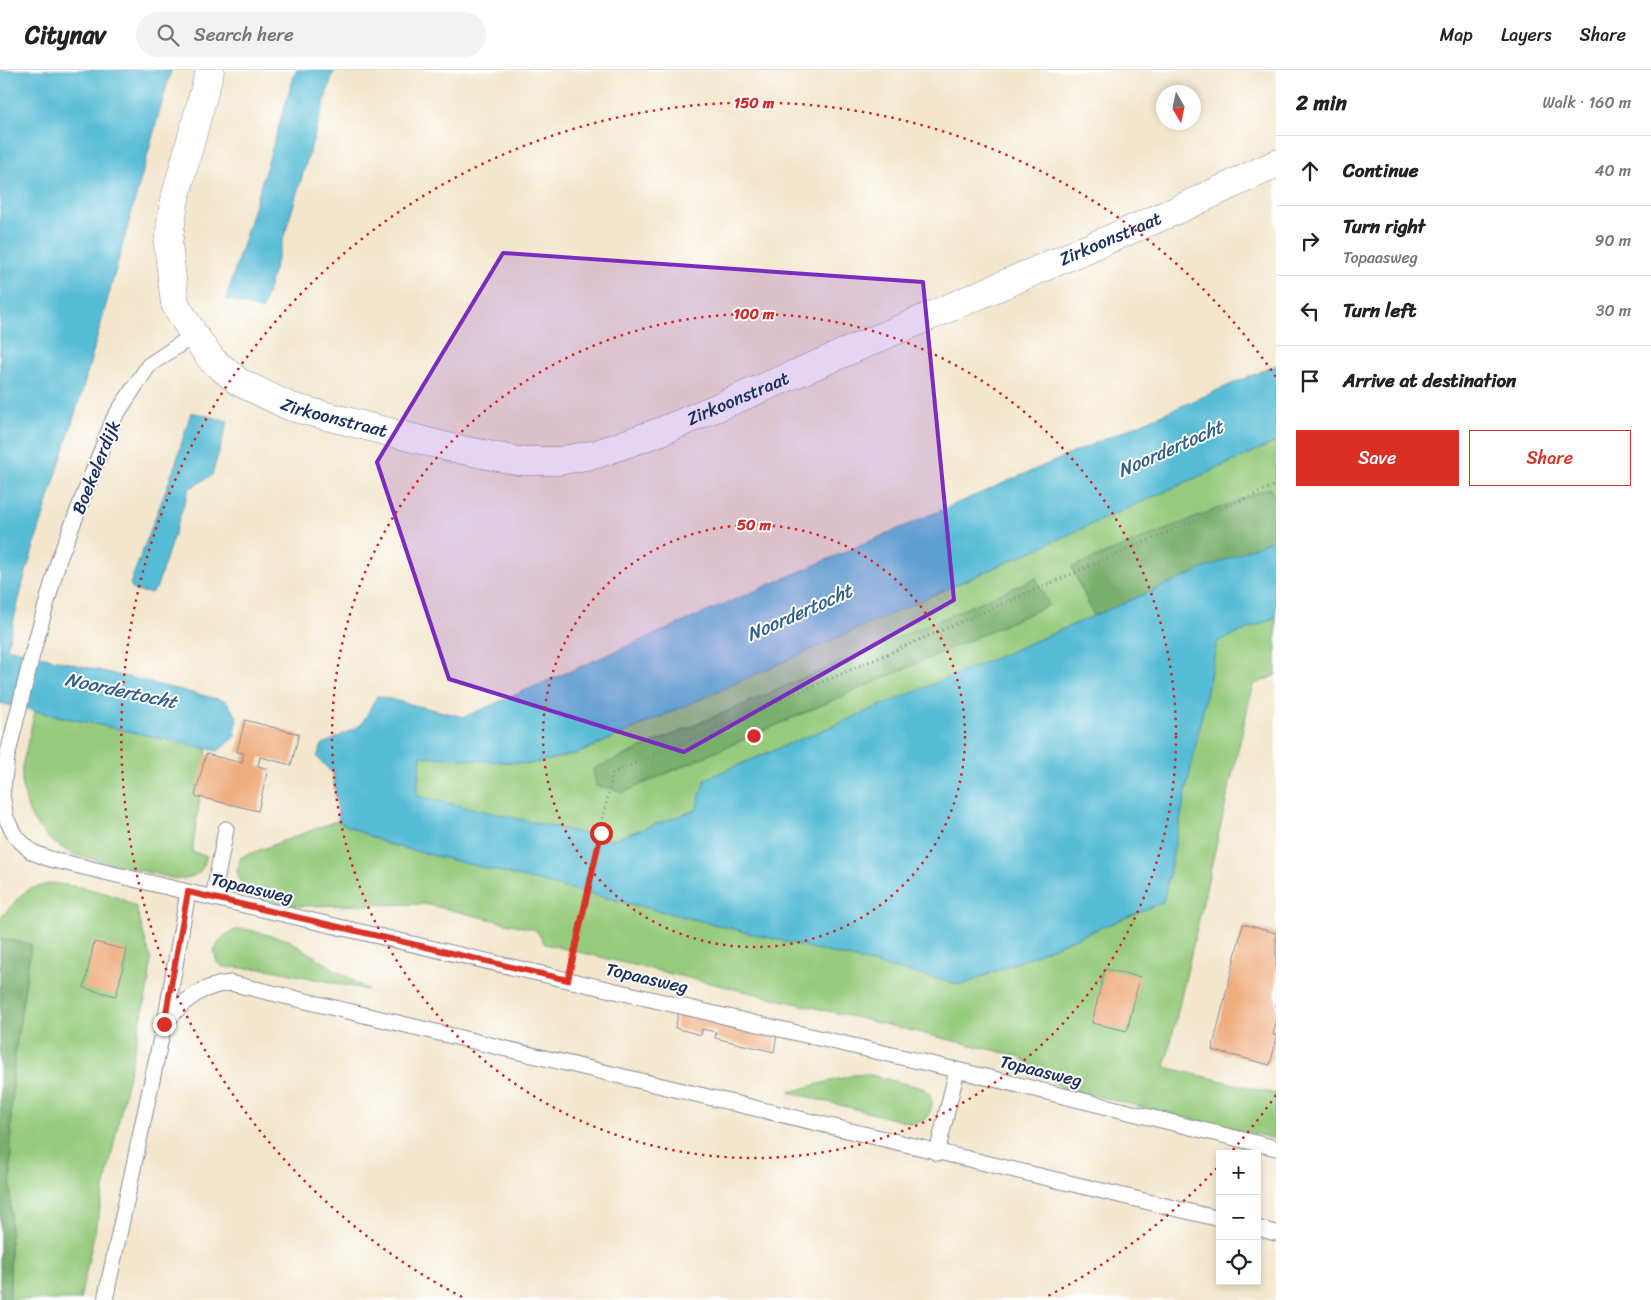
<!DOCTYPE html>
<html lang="en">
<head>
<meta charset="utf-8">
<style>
	:root { --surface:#fff; --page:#f2f2f2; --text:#222; --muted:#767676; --line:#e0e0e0; --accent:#d93025 }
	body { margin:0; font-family:Sriracha,sans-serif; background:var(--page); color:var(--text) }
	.controls { position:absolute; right:15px; bottom:15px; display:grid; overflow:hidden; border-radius:0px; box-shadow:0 2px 8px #0003 }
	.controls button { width:45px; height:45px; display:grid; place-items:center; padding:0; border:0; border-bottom:1px solid var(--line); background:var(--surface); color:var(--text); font:25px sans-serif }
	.compass { position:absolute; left:1156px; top:15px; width:45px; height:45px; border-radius:50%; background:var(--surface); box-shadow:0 2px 8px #0003; rotate:171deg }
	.stop { position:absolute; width:15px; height:15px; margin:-11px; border:4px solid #d93025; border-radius:50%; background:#fff }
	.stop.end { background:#d93025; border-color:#fff; box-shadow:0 1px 5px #0008 }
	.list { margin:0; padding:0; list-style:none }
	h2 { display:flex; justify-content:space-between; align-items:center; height:65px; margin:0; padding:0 20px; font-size:21px }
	h2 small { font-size:16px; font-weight:400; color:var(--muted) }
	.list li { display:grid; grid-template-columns:32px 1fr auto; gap:15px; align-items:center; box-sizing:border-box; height:70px; padding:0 20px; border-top:1px solid var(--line) }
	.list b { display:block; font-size:19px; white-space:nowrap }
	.list p { margin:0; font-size:16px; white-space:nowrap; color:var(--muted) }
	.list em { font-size:16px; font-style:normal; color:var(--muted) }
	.actions { display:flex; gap:10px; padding:15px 20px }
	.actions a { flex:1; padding:11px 0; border:1px solid var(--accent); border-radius:0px; text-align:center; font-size:18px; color:var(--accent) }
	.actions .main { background:var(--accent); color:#fff }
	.icon { flex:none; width:28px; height:28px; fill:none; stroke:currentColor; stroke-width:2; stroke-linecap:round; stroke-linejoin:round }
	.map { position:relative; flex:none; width:1276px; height:1230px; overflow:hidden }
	header { display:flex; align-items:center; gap:30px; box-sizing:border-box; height:70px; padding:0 25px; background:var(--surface); border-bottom:1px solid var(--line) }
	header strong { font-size:24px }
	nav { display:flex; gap:28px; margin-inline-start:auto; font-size:18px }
	.search { width:350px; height:45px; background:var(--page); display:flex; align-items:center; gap:12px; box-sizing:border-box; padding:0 18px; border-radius:28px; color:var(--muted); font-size:19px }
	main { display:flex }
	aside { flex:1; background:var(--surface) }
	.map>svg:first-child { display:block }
	.green { fill:#96cb7d; stroke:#587d6e; fill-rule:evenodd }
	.forest { fill:#78af6c; stroke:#4a6f65 }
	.water { fill:#57bcd5; stroke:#39769a }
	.building { fill:#efae80 }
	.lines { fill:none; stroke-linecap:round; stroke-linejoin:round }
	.service-casing { stroke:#878a95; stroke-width:17 }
	.minor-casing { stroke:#878a95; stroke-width:29 }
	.path { stroke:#878a95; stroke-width:3; stroke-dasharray:1 4; stroke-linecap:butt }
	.service { stroke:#fff; stroke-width:15 }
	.minor { stroke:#fff; stroke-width:28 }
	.route { stroke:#d93025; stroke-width:6 }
	.marked { fill:#7b2cbf; fill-opacity:0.2; stroke:#7b2cbf; stroke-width:4; stroke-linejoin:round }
	.ring { fill:none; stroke:#d62828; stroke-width:2.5; stroke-dasharray:2.5 5 }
	.labels { text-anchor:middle; stroke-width:4; stroke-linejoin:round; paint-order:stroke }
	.street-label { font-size:18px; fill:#1b2f5e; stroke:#fff }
	.water-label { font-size:19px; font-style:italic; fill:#306088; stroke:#fff }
	.centre { fill:#d62828; stroke:#fff; stroke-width:2.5 }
	.ring-label { font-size:15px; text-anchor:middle; font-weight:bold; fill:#d62828; stroke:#fff; stroke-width:4; stroke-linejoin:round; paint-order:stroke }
</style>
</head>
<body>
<header>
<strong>Citynav</strong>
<div class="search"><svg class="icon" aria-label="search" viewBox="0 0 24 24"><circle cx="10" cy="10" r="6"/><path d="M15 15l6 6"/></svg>Search here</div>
<nav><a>Map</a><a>Layers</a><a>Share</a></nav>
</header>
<main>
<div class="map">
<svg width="1276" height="1230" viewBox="0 0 1276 1230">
	<rect width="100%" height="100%" fill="#fff"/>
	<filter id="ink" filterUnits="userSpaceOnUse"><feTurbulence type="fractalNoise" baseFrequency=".02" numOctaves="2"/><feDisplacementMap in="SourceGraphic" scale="10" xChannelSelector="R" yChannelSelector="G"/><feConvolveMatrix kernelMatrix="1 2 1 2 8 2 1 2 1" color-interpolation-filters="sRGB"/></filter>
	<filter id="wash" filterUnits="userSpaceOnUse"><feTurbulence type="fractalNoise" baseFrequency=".0096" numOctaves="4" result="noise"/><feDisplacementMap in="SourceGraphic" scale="20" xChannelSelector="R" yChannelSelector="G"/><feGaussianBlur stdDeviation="1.12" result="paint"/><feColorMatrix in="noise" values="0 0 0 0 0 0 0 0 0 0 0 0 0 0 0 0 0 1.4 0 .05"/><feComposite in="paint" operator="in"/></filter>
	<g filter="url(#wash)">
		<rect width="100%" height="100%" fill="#f3e6cc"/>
		<path class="green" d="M1276,372v59l-6,-13 -198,80 22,48 -94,40 -304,154 -84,30 -196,-44 5,-41 109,9 49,-11zM1036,509l13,26 -427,188v-2z
			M1276,547v58l-23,10 -88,382 111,27v45l-214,-51 -44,-32 -473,-112 -9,-14 -111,-26 -132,2 -40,-10 -10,-7 -6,-18 4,-14 98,-37v2l48,22 575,141 201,-83 54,-260z
			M35,641l172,37 -15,104 15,4c-6,20 -11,21 -31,23l-104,-25 -23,-15 -14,-16 -6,-11 -7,-25v-20z
			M52,813c29,4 59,8 84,24l15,53 -2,22 -69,318h-70l1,-187 3,-53 17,-115 -31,-6v-20l20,-23 10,-7z
			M245,859l43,11 80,50 -101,-21 -44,-2 -6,-5 -3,-10c6,-14 14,-23 31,-23z
			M866,1004l57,14c13,11 10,19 2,32l-12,4 -124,-32 65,-17z"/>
		<path class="forest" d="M1269,418l7,13v37l-182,78 -22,-49z
			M1036,508l13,27 -427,188 -1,-2 -25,-5 -3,-17z
			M0,869l31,5 -17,116 -3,53 -1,187h-10z"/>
		<path class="water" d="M0,0h171l-88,318 -58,187 -18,73 219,53 11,16 -2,19 -17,15 -218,-48z
			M296,0h38l-72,240 -36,-11z
			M1276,295v77l-697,311 -49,11 -109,-8 -4,40 195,44 84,-30 9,-31 295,-123 276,-118v79l-59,25 -54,260 -201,83 -575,-141 -48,-22 -6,-48 -16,-17 5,-12 39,-20 16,-29 87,21z
			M191,342l37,9 -16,54 -23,14 -33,100 -6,4 -16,-2 -4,-7 45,-118z"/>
		<g id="blocks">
			<path class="building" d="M245,650l54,14 -8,31 -31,-8 -2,9 10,3 -10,42 -63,-15 11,-42 36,9 2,-10 -7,-1z
				M1243,854l33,9v89l-3,13h3v6l-6,24 -58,-15z
				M94,872l33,8 -11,46 -32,-8z
				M1105,899l35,8 -13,54 -35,-8z
				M679,942l98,23 -3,17 -59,-14 1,-6 -14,-3 -1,6 -26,-7z"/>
		</g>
	</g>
	<g filter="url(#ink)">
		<use href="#blocks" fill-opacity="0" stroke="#878a95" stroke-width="1"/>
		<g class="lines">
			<defs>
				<path id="service" d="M194,265l-45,30 -35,53 -55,141 -27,96 -25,102 -5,38 4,23 9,18 17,16 18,7 138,33 769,178 319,78
					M213,828l13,-69
					M165,952l23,-130
					M937,1083l20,-83
					M1257,1158l19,5
					M105,1230l59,-276c20,-23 35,-38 66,-41l990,236"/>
				<g id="minor">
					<path id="s1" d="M210,0l-36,132 -6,42 7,60 19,31 18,25 27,22 52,25 157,40 70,14h40l39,-7 65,-23 515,-221 99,-46"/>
				</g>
			</defs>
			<use href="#service" class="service-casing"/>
			<use href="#minor" class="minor-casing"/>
			<path class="path" d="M572,890l41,-187 663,-288"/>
			<use href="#service" class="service"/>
			<use href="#minor" class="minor"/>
		</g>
	</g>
	<g class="lines" filter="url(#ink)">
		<path class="route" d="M164,954l24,-132 380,88 33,-147"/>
	</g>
	<path class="marked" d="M503,183l420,29 31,318 -270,152 -235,-73 -72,-217z"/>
	<g class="ring">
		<circle cx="754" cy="666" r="211"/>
		<circle cx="754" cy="666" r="422"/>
		<path d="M1276 1025A633 633 0 0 1 1232 1081M1217 1098A633 633 0 0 1 1046 1227M462 1227A633 633 0 1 1 1276 307"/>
	</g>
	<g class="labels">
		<g class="street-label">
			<text dy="6" stroke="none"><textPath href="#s1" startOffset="1269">Zirkoonstraat</textPath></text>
			<text dy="6" stroke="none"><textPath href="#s1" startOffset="864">Zirkoonstraat</textPath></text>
			<text dy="6" stroke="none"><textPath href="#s1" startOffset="444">Zirkoonstraat</textPath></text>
			<text transform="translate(96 397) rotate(-68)" y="6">Boekelerdijk</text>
			<text transform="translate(252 818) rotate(13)" y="6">Topaasweg</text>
			<text transform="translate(647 908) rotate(13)" y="6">Topaasweg</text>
			<text transform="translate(1041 1001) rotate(14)" y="6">Topaasweg</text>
		</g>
		<g class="water-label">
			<text transform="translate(1170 378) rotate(-24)" y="7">Noordertocht</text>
			<text transform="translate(799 542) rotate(-24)" y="7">Noordertocht</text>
			<text transform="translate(121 620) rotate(12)" y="7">Noordertocht</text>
		</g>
	</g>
	<circle cx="754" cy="666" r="8" class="centre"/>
	<g class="ring-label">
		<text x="754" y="38">150 m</text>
		<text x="754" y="249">100 m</text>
		<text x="754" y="460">50 m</text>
	</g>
</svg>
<div class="controls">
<button>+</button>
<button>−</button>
<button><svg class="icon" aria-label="locate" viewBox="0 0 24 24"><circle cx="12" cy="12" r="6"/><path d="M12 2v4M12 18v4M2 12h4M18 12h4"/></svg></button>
</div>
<svg class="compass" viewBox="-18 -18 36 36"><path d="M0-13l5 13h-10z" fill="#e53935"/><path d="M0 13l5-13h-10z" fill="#767676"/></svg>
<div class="stop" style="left:601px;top:763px"></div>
<div class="stop end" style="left:164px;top:954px"></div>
</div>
<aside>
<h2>2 min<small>Walk · 160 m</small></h2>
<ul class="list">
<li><svg class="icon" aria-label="ahead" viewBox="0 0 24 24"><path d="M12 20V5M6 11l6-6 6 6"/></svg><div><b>Continue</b></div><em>40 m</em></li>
<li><svg class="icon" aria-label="right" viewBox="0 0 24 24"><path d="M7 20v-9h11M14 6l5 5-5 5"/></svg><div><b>Turn right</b><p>Topaasweg</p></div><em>90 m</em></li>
<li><svg class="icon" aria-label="left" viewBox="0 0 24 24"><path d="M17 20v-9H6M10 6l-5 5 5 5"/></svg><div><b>Turn left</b></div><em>30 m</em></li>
<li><svg class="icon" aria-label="arrive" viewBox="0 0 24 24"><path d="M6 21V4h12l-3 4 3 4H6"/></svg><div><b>Arrive at destination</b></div></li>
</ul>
<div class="actions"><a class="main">Save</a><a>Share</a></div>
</aside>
</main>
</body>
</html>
